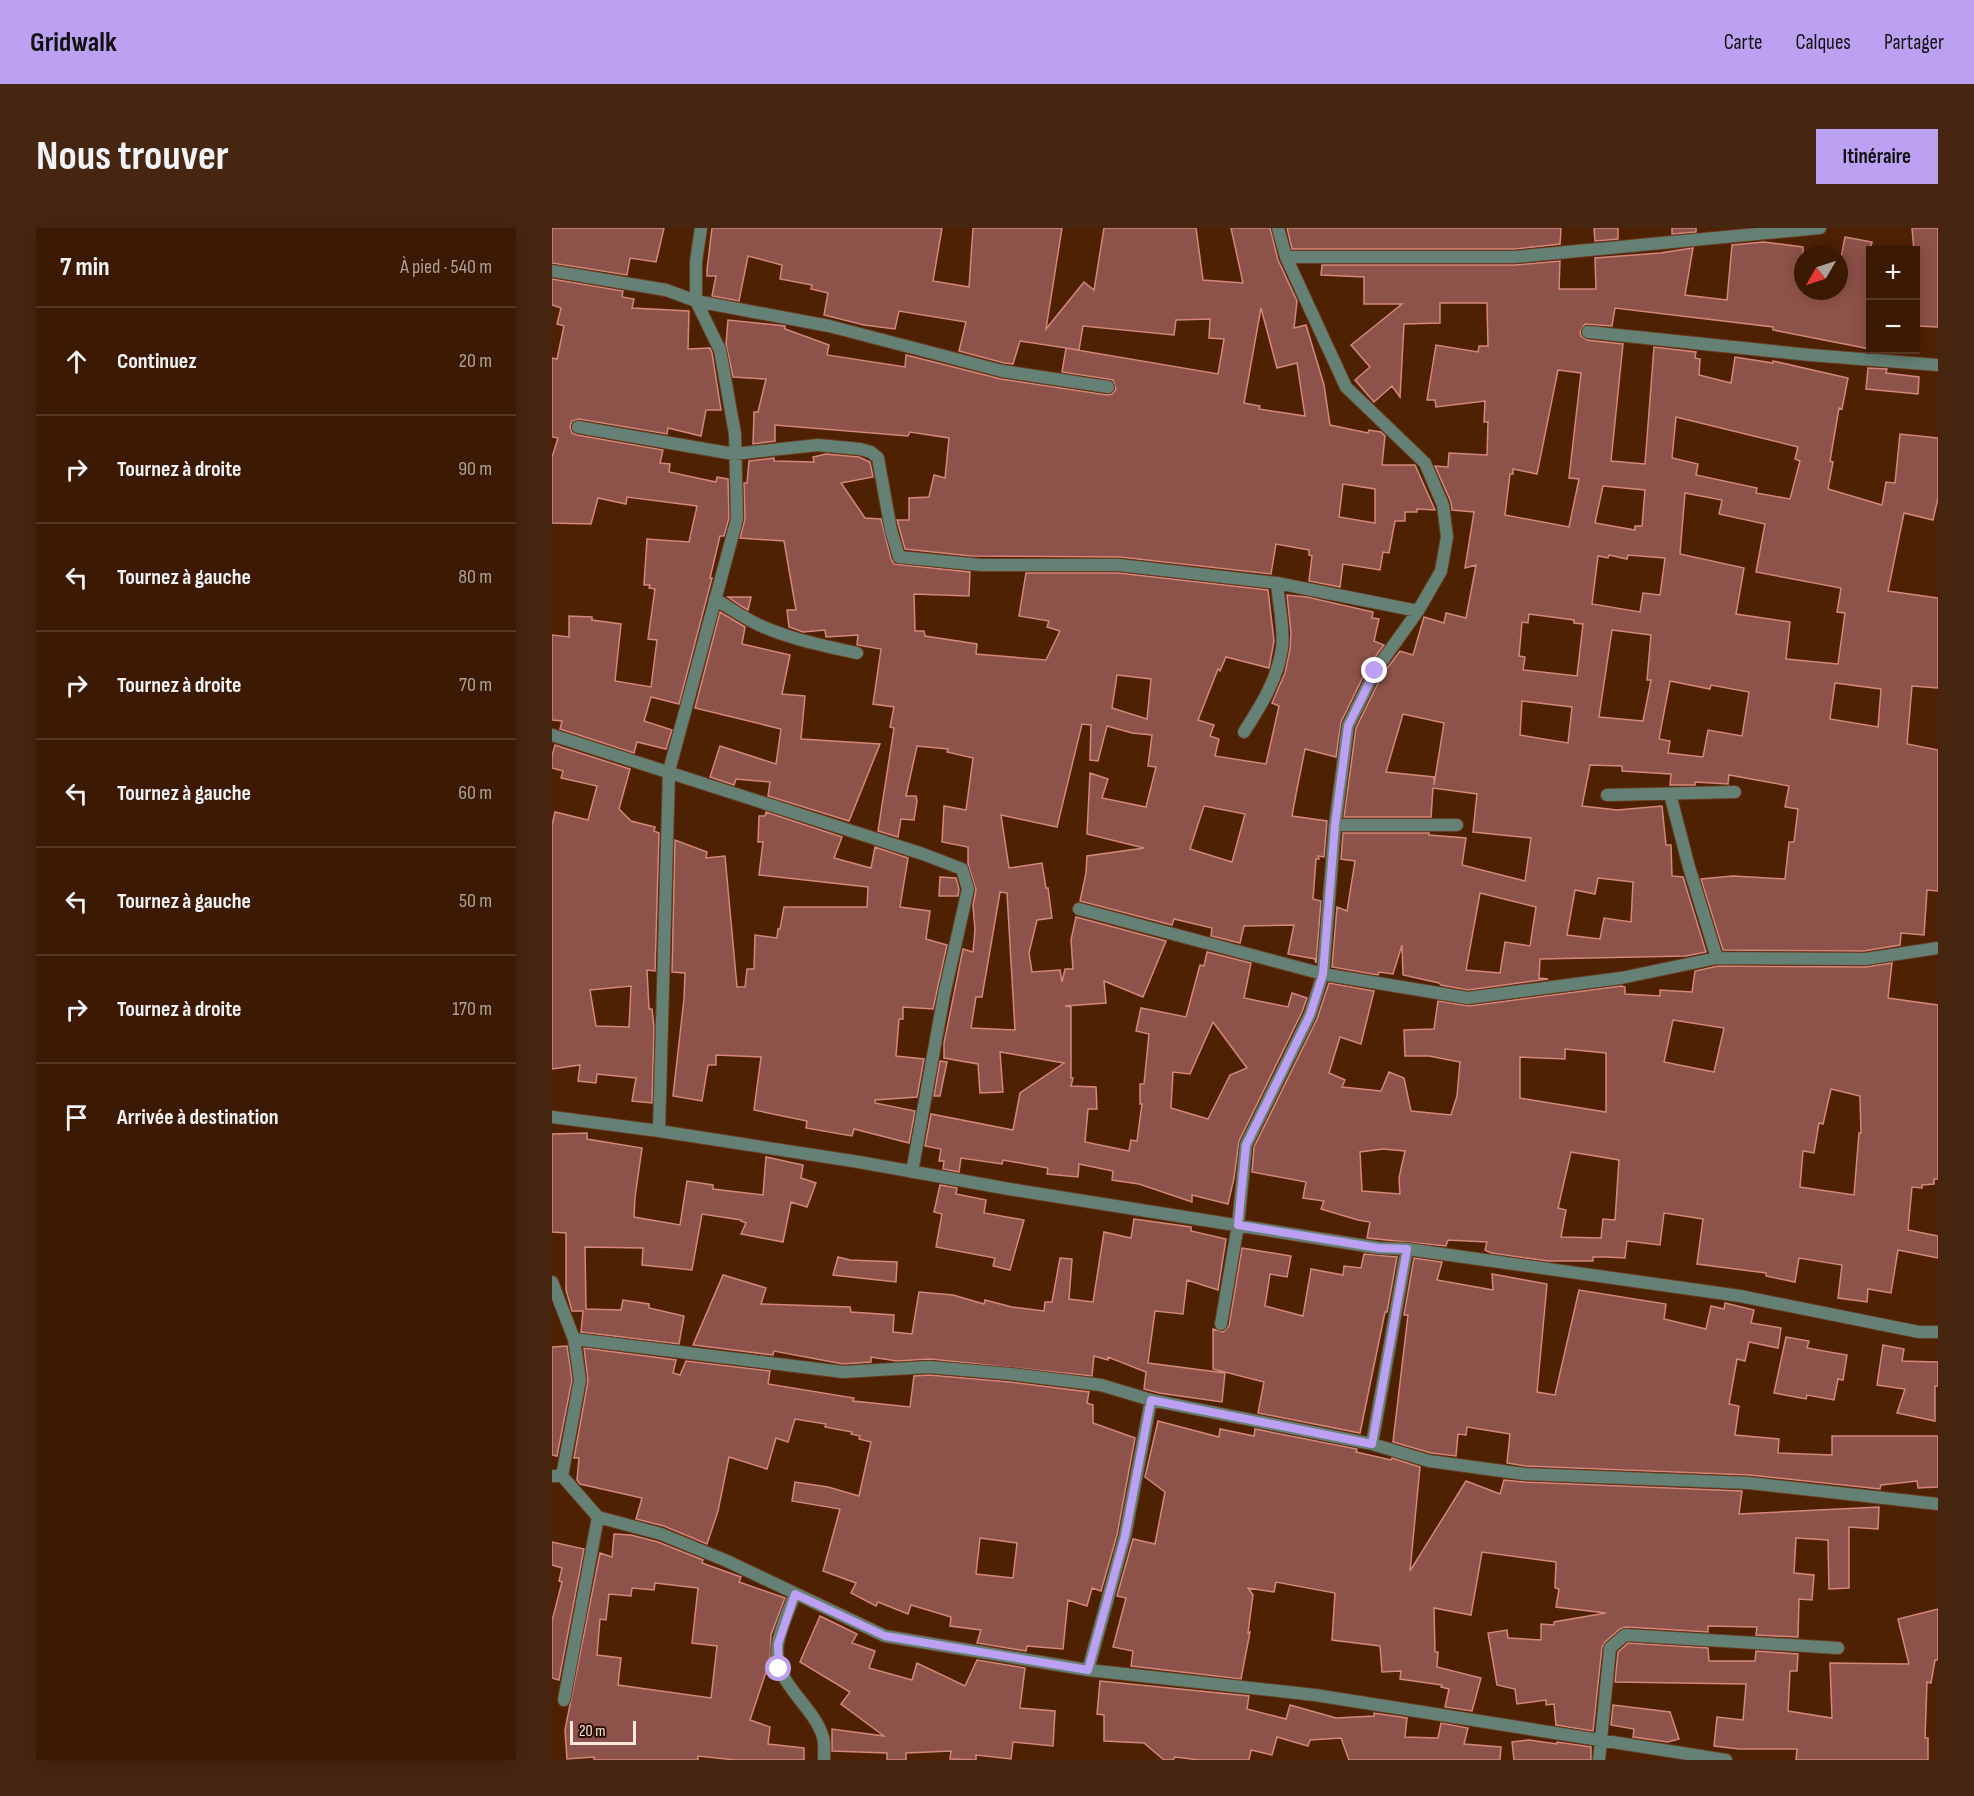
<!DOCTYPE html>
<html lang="fr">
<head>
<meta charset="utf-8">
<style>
	:root { --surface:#3b1902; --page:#462611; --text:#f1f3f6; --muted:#aca099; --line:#543824; --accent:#bca0f2 }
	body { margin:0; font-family:"Sofia Sans Condensed",sans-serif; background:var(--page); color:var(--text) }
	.controls { position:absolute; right:18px; top:18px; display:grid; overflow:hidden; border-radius:0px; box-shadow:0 3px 15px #0003 }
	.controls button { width:54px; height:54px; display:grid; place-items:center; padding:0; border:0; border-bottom:2px solid var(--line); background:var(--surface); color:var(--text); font:30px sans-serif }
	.compass { position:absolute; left:1242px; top:18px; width:54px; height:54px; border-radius:50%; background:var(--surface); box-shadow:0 3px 15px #0003; rotate:231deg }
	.scale { position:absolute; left:18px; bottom:15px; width:66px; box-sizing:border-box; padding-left:6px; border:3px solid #fde6da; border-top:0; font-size:16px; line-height:21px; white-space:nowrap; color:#fde6da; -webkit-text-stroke:4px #2a1003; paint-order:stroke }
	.stop { position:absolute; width:18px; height:18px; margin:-14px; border:4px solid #bca0f2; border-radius:50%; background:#fff }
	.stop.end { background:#bca0f2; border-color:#fff; box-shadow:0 2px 6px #0008 }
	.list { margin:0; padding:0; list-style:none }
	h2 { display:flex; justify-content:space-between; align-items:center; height:78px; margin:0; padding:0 24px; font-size:26px }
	h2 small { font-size:20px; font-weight:400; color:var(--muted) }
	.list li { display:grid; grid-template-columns:39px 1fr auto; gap:18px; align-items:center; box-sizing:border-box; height:108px; padding:0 24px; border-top:2px solid var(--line) }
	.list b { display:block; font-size:22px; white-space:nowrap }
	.list em { font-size:20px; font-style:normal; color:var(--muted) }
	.icon { flex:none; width:33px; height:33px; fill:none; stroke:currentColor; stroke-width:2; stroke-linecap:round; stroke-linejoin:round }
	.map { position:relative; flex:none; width:1386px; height:1532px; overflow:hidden; border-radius:0px }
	header { display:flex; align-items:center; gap:36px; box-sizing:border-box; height:84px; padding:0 30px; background:var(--accent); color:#111 }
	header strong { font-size:28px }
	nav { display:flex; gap:33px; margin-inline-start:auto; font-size:21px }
	.intro { display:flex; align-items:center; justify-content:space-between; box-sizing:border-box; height:144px; padding:0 36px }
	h1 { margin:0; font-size:42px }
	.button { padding:15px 27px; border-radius:0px; background:var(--accent); color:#111; font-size:21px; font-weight:700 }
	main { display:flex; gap:36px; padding:0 36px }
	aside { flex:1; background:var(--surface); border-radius:0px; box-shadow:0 3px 15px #0003 }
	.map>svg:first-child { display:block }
	.building { fill:#8d5249; stroke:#d5877b; stroke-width:1.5; fill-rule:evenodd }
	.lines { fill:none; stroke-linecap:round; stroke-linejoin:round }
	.minor-casing { stroke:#673d21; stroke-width:14 }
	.minor { stroke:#658176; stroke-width:12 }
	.route { stroke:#bca0f2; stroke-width:8 }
</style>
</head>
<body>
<header>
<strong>Gridwalk</strong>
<nav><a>Carte</a><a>Calques</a><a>Partager</a></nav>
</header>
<div class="intro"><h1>Nous trouver</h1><a class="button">Itinéraire</a></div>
<main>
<aside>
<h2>7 min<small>À pied · 540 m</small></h2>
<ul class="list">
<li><svg class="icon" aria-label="ahead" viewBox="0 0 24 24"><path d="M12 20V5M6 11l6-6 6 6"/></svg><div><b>Continuez</b></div><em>20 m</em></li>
<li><svg class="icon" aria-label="right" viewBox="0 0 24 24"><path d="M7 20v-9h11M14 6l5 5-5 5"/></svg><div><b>Tournez à droite</b></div><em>90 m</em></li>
<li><svg class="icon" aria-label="left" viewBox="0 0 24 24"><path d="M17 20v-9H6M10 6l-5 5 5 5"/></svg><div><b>Tournez à gauche</b></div><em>80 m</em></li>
<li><svg class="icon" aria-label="right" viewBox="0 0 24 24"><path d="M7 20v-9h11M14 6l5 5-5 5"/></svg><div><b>Tournez à droite</b></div><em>70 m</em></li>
<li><svg class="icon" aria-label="left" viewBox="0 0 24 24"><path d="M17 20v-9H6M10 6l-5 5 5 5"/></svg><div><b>Tournez à gauche</b></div><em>60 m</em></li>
<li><svg class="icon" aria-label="left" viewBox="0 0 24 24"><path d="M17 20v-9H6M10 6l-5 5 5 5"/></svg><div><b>Tournez à gauche</b></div><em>50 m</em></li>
<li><svg class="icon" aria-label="right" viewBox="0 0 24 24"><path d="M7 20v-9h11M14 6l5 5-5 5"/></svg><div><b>Tournez à droite</b></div><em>170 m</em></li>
<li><svg class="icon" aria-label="arrive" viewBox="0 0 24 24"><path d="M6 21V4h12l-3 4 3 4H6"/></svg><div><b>Arrivée à destination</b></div></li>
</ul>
</aside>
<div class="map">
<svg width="1386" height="1532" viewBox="0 0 1386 1532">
	<rect width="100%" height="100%" fill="#4f2103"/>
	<path class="building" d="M0,0h112l-8,34 -26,-4 -3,17 -75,-12z
		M160,0h230l-9,53 36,6 4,-59h89l-16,101 38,-47 10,8 10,-62h92l7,52 40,3 -12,-55h39l8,32 19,41 -3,27 12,-3 18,60 6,40 38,8 1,-3 12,2 4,4 -3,29h33l20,45 -18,-1v3h-12v9h-10l-6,32 -6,-1 -3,18 -37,-6 -3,23 -31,-6 3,-25 -3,-1v-5l-33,-6 -5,30 -151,-17 -149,-1 -66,-7 -8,-29h12v-22l20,-1 5,-22 11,3 4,-40 -39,-6 -2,4 -133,-11v16l-22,3 1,-32h4l8,-33 -33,-2 -7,-33 2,-24 57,6v3l44,16 -2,10 78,12 1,-12 95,24 106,16 5,-1 4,-5 -3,-9 -51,-8 4,-24 152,26 6,-35 -15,-1 1,-19 -34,1 -2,15 -91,-9 -4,24 -59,-9 -7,23 -9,-1 -45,-12 7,-29 -67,-11 -4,18 -31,-4 -40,-10 4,-22 -17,-4 1,-4 -32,-6 2,-14 -34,-9 -9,45 -27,-5 4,-20h-9v-6zM709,80l16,60 20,-5 8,53 -46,-7 1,-3 -16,-3zM791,256l32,5v34l-36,-6z
		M735,0h274l-1,16 -45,5h-223z
		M1042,0h24v11l-23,2z
		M1120,0h24v4l-24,2z
		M1360,0h26v99l-21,-1v-40z
		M1293,9l27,5 -2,8v99l-97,-19v-3l-158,-19 -3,18 -27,-2 -5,8 1,4 6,4 36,4 -12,117 34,3 9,-117 42,5 -1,6 5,1 -1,16 32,8 4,-26 38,6v-2l75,17 -6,31 -3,-1 -9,53 3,1 -5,27 54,16 4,-23 9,1 5,-49 38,4v60l-5,22 -29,-7 -16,78 50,7v90l-26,-2 -5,58 31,6v141l-11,-1 -3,45 -23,-2 -1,12 -36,6 -141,-1 -22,-71 32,-3 52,3 4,-37h5l4,-33 -13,-2 4,-21 -60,-11 -1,9 -33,-2v3h-25l1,-11 -49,-3v-5l-32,-1 -8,41 35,4 45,-4 4,39h5l1,31 11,1 23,75 -20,4 -146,3 -1,19 9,1 -80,11 -27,-5 -2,-2 -36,-8 -1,-30 -9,29 -14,-2 -1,3 -46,-8 5,-60 10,4 8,-50 -14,-2 2,-26h86v2l37,3 -4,27 63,16 6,-43 -58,-6 4,-38 -44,-6 -2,29h-87l12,-89 26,-53 18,-24 13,4 11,-38 20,6 2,-10 20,5 10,-53 -11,3 9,-56 -22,-2 -1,-8 -16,-36 13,1 1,-14 38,2 1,-33h-4l1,-21 -49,6 -1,-7h-8l9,-55 42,7 1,-6h9l-1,-43h-47v20l-36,1 -4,73 -8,-11 -18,16 -19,-22 15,-13 -19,-22 51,-41h-38v-27l-43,-2 1,-10h193l45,-4 -1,28h37l-1,-31 65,-5 33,-5 -8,47 42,5 5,-55 32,-3 39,5v44h36v-23zM1006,142l23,3 -12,105 10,1 -10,48 -64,-12 5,-41h3v-5l24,5zM1124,189l122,30 -3,12 5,2 -10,38 -34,-6 1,-5 -61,-13 2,-11 -26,-6zM1051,258l42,4 -3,36h-7v4l-40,-7zM1133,265l37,7 -3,14 46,10 -9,48 85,16 -4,24 8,1 -7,51 -52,-5 4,-37 -54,-8 8,-46 -64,-14zM1057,327l18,4 1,-4 37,3 -5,37 -17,-2 -3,19 -48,-8 6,-48 10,2zM977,386l45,6v3l9,1 -6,52 -54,-6 2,-13 -6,-1 3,-34 6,1zM1060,402l39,5 -4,45h4l-8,41 -44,-4zM1118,453l40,8 1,-4 38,7 -7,44 -34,-6 -5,27 -35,-4 2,-12 -11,-2zM1283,455l46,6 -3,38 -48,-8zM970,473l50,6 -4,36 -48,-8zM851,486l41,9 -10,62v-8l-48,-5zM1046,650l35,4 -2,40 -27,-4 -4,21 -33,-4 8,-45 20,4zM928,665l56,14 -6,39 -25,-4 -5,31 -34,-3z
		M0,51l71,12 -1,6 12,2 -2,9 57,3 -1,38 22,-1 2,5 9,57h-15l-5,26 -33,-8 -1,6 -88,-15 -7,2 -2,5 2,7 5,2 86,15 -3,13 10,1 -1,8 47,10 1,-5 11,2 1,39 -5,18h-4l-10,42h2l-33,126 -28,-7 -7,24 28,9 -6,19 -29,-7 -3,11 -74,-24 2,-8 -10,-1v-85l17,2v-21l23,1v3l29,4 -6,57 36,6 6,-47 -9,-1 7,-50 -6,-1 1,-3h-6l3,-46 42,3 8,-36 -70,-9 -1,7 -28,-6 -7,26 -39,-1v-66l6,-19 -6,-1v-79l5,1 7,-33 -7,-2 4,-16 -9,-3z
		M1316,140l19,1 -1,4 33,4 -1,17 -52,-5z
		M274,226l33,3 11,5 3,15 -32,6 24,35 16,1 10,40 3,5 76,8 -1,24 -55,-2 1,37h9l1,5 52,8 -1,10 70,6 14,-29 -13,-4 2,-6 -30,-5 7,-43h93l149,17 6,51 -5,27 -43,-11 -6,14 -2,-2 -20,51 16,5 -4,11 9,3 -4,17 51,8 13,-58 -7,-3 13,-30 5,-24 1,-16 -4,-38 20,2 66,15 -1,6 7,1 -5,22 10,4 -16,22 -27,55 -5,35 -31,-8 -9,45 -4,22 35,5 -3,36 -6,-1 1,3h-3l-3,40 8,2 -5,62 -1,-4 -27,-5 6,-29 -50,1 -4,17 -29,-7 1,-8 -38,-9 -2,6 -92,-24 6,-28 1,-17 57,-8 -57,-14 3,-61 18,6 -6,19 44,9 10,-40 -8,-1 4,-31 -20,-2 -25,-7 -9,35 -8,-1 1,-35 -9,-1 -25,103 -56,-12 8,53 33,-5 4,25h2l4,30 -15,2 -8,33 3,19 28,-2 2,12 3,-13h8l-2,-29 5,-23 90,24 -23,56 -39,-16 2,22 -41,3 6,1v71h2l-2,8 25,1 1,22h-9l-3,33 44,9 2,-11 6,1 5,-37h-2v-20h4l5,-50 -13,-3 5,-23 45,9 14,-52 4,1 3,-14 44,11 -7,35 44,9 4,-14 15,5 -5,14 -63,129 -5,37 -6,26 -36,-9v7l-53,-18 -27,-4 1,-9 -34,-7 -1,13 -31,-3 1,-6 -45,-8 -1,4 -41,-6 -2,14 -16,-3 1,-8h-5l2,-12 -16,-3 6,-32 82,16 7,-37 44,-30 -64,-11 3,40 -23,1 -2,-29 -34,-6v-15l19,-94 10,3 2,-22 -2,-25 3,-15 -8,-26v-17l-26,-5 2,-36 22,4 7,-52 -26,-6 1,-3 -31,-3 -11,50h10l1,5 -3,19 -13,-1 -3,18 -20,-6 16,-103 -4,-1 4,-20 -21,-3 8,-55 -24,-4 1,-10 -32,2 -1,-7 -22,2 -14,-5 -2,-17h9l-12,-69 -44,-3 5,-19 -1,-36h3l2,-22 25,-3v3l40,1 -1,-5zM565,447l34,4 -4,40 -35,-11zM652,578l41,8 -13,48 -42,-13zM448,664l7,1 8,137 -44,-2 5,-31h6zM661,794l34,46 -17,7 -22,44 -37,-11 2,-36 17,2z
		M176,369h23l-3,13 -7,-4z
		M168,384l25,15 -3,17 48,11 -8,39 23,2 -4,43 79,5 -31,77 -81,-25 2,-14 -34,-3 -2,6 -24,-8 10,-31 56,18 5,-35 -86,-21z
		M3,517l75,24 -11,40 12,12 24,6 -1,4 5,2 -4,138 -8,-1 2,39h3l2,18 -2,76 -20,-2 4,-23 -39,-4 -1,9 -18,-2 2,-16 -28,4v-244l3,-13 33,8 9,-34 -36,-8 2,-7 -11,-3v-12zM79,758l-2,41 -33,-1 -6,-36z
		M214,584l76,25 -8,21 37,10 4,-21 33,11 -8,49 30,4 -4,28 21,6 -14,64 -30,-2v12h-4l-3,37 28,3 -7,38 -42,3v3l40,8 -6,32 -55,-14 -2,7 -46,-8 1,-7 -53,-11 7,-53 -45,-2v10h-8l-6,36 -29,-5 11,-97 1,-26 -13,-1 3,-132 32,12 -1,6 19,-2 12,131h8l2,-18h7l1,-34 22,3 1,-9h2l4,-22h83l1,-20 -109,-12 4,-33h-5l1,-26h6z
		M388,649l16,1 3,11 -1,7h-19z
		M1340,735l-4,35 50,7v174h-4v5l-12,1v3l-10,-1 -4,43 30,6v22l-40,-8 -7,43 -23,-4 -1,13 -29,-4 4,-33 -43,-7 -4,24 -29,-6v-3l-69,-9 6,-45 -39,-6 -4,32 -33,-4 -2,17 -19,-1h-13v4h-45l-57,-8 -6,-3 2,-8 -39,-2 -2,6 -79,-8 3,-16 -12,-2 -37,-11 3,-8 -21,-3 3,-16 -54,-10 2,-25 63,-128 12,-36 45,8 -13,53 -21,-7 -11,36 16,7 -3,7 39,4 8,-19 15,6 7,33 40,4 6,-19 3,-34 -31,-6h-24l-1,-26 30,-1 4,-28 31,5 152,-20 4,1v7l35,2v-6l32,2 3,-21 23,-5 147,1zM1121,792l51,8 -10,44 -50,-10zM1013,821l41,4v59l-86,-14v-41l45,2zM1279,861l29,7 1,37h-2l-5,62 -54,-8 3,-36 11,2 5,-30 4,1zM831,921l22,2 -6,27 1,16 -38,-3 -2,-39zM1019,924l48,8 -4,60 -12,-1 -2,19 -40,-1 5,-27 -8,-2z
		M388,833l7,1 -7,34h-6z
		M35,905v6l55,9 -7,49 -1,20 46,8 7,-44 26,4v4l50,6 3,-38 37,8 -2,13 15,5 -9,24 -16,-5 -8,40 -42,-8 5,-11 -5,-2v-1l-39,-6 -10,56 -50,-5 1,-17 -58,-1 1,62 35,1 2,-10 26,4v4l35,8 -5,28 -98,-12 2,-21h-11l-6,-21v-57l-14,-1v-98z
		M388,957l17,3 -1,6 30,6 -2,13 40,7 -14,50 -17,-4 2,-8 -59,-11 6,-33 -8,-2z
		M582,991l57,8v4l35,8 -8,51 -31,-10 -4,34 -28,-3 -7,52 77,10 -3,29 -63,-9 -15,-4 2,-17 -38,-15v3l-14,-4 -2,20 -162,-17 -33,2 -26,-4v5l-28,2 -69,-13 -1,4 -80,-10 30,-70 43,13 -5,16 89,3 1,5 43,3 -1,17 19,2 7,-42 34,3 31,9 1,-4 27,7 32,4 1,-9h7l8,-44 12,1 -3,40 24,3 11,-70 27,6z
		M690,1020l49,8 -4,21 -17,-3 -5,32 38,10 8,-47 32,6 1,-9 17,2 3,-14 33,3 -10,55h-2l-25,121 -102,-20 6,-31 -51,-13v-40l10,3 6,-6z
		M286,1029l12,3 47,2 -1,20 -63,-7z
		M862,1030l28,4 -5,18 56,10 -1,-16 55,10 -10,108 18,3 24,-105 87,14 -2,15 42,10 5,-23 13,3 1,-6 29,7 -3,13 30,5 -3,20 -29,-6 -4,19 -8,-2 -8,45 10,2 -4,29 44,4 -1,14 54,2v-19h106v51l-20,1 -1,-7 -36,4 -1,4 -131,-14 -224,-9 -18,-3 3,-29 -43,-7 -1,8 -8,-1 -2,22 -25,-3 -38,-11 15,-127h-4z
		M1234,1109l23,4 -2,7 40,7 -4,25 -5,-1 -4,21 -27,-5 -1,4 -32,-6z
		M1331,1117l21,4 -2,12 36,1v24h-3v35l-38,-8 8,-24 -28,-4z
		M15,1118l5,34 -15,76 -5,-1v-108z
		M32,1120l92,12 -3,13 7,2 6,-14 84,10 -2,13 86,14 -1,3 57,6 4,-31 15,-1 81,7 79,10 -2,11 6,2v18l42,15 -18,97 -16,56 -9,-3 -5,18 -19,-6 -5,49 -36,-3 -1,5 -49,-8 4,-13 -31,-4 1,-9 -40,-12 -3,9 -30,-12 -2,4 -25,-13 5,-10 -33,-12 17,-62 -48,-8 3,-19 33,5 31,9 12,-54 -12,-3 1,-3 -9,-2 1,-2 -27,-5 1,-3 -31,-5 -7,23 -12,-4 -9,31 -38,-12 -11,54 -11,33 -43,-18 -28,-7 6,-21 -62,-14 -3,-4 2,-22h-5l14,-77zM428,1310l37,5 -4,35 -37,-4z
		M606,1193l61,16 1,-8 34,7 1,-7 102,20 -1,3 35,8 1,-2 28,9 -10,104 56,-90 34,13 4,-14 20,2 218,9 -3,23 140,-7 -1,22 -29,-2v61l-20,1 -1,-49 -32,-2 -2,35 20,2 -2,25 -13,-1 -1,38 -42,-2 1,-8 -49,-1v6l-82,-5 -6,2 -15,13 -3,5 -9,84 -37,-6 -2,-21 -8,1v-5l-29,4 -2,-15 -18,-4 -9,-52 19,-3 1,8 33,2v-16l13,1v-3l52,-9 -50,-6 3,-18 -4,-1 1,-26 -74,-10 -11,63 -37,-7 1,44h3l-1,15 44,11 -9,33 -27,-4 4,-18 -8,-2 1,-2 -42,-6 1,-8 -19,1 -2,-26 -48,-6 3,-47 -59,-11 -2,10 -26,-4 5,7 -5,38 2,-1 -9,47 -110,-13 2,-15 -20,-4 13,-49 -9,-2 16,-57 22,5 10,-52 -20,-15z
		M62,1306l17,1 27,7 45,18 -1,3 39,14 -2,5 46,16 -14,37 -1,25 -20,60 20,7 -2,17 36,4v12h-69l-37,-4v4h-104v-3l-27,2 -2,-29 35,-177 12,4zM103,1355l43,5 -6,55 25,3 -6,52 -93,-13 3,-27 -24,-3 3,-36 6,1 3,-26 22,2 1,-8 22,2z
		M0,1314l32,7 -25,131 -7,-2v-57l10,-39 -3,-1 3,-13 -10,-3z
		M1386,1381v51h-3l-4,23 -4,-1 -2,56h3v22h-132l1,-11h-58l-25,-3 3,-29 26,3 3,-36 -131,-2 3,-30 10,-9 80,5 1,13h46l1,-10 42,3 -1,17h-7l-2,40 44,7 -2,-55 79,1 -11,-45z
		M268,1388l37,18 -5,9 23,8 -6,17 43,12 5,-17 48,23 12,-26 48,8 -5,40 35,3 -2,35 -40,-4 -2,17 -35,-4v5l-26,-1 1,-8 -45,2v7h-19v-7l-55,-2v-22l52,7 -43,-32 9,-12 -50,-30z
		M548,1453l149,15 -2,13 39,10 4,-14 46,13 38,-2v-3l33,5 -2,19 33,1 3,-15 27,5 -4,16 37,3 -1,13h-151l-8,-22 -31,2 -2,6 -31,-9 -5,18 -21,-5 -2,10h-50l-24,-3 -2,3h-9l-20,-17 -40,-2v-26l-7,-1z
		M1061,1477l57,7 9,27 -11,3 -35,-5 1,-8 -23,-4z
		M977,1512l28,4v-2l34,5v13h-77l-2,-18z"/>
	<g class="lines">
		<defs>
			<path id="minor" d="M734,29h229l305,-29
				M0,43l114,19 30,11 133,25 173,45 106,16
				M1036,104l222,23 128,10
				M26,199l156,27 84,-9 42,4 11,3 7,6 13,72 8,27 82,8h138l158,18 141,28
				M163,371c15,9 29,19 44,26 31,14 65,21 98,28
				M692,504c16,-25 34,-53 38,-84 3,-17 -4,-47 -5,-65
				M0,507l371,119 39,15 6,20 -24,106 -32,177
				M1118,566l19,73 28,91
				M1055,567l128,-3
				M783,597h122
				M527,681l244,65 145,24 153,-20 96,-20 148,1 73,-11
				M0,889l107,14 200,31 150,27 370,59 28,1 333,47 179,36h19
				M107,903l10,-360 68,-252 -2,-85 -15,-84 -24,-49v-40l5,-33
				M0,1054l22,57 6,41 -18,96
				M669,1096l17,-99 8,-80 64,-130 13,-41 12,-149 13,-99 27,-55 43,-60 23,-40 6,-34 -4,-32 -18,-42 -79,-76 -60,-130 -8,-29
				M22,1111l269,33 86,-5 82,7 90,11 50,15 221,44 57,17 95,13 225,9 189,21
				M820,1216l35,-195
				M0,1248h10l36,41 63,17 66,27 158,75 203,34 227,25 411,65
				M243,1366c-6,16 -14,33 -17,49 -7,40 34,59 45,94 2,6 1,16 1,23
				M536,1442l37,-134 26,-136
				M12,1472l34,-183
				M1047,1532l11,-112 15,-13 213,13"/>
		</defs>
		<use href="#minor" class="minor-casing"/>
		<use href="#minor" class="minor"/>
	</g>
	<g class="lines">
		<path class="route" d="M227,1441l-1,-25 17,-50 90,42 203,34 37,-134 26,-136 221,44 35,-195 -28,-1 -141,-23 8,-80 64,-130 13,-41 12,-149 13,-99 27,-55"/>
	</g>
</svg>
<div class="controls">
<button>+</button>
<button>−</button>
</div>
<svg class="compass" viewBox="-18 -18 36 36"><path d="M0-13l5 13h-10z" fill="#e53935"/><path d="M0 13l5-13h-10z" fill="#aca099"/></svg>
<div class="scale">20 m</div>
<div class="stop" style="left:227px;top:1441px"></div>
<div class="stop end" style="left:823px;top:443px"></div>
</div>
</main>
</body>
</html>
